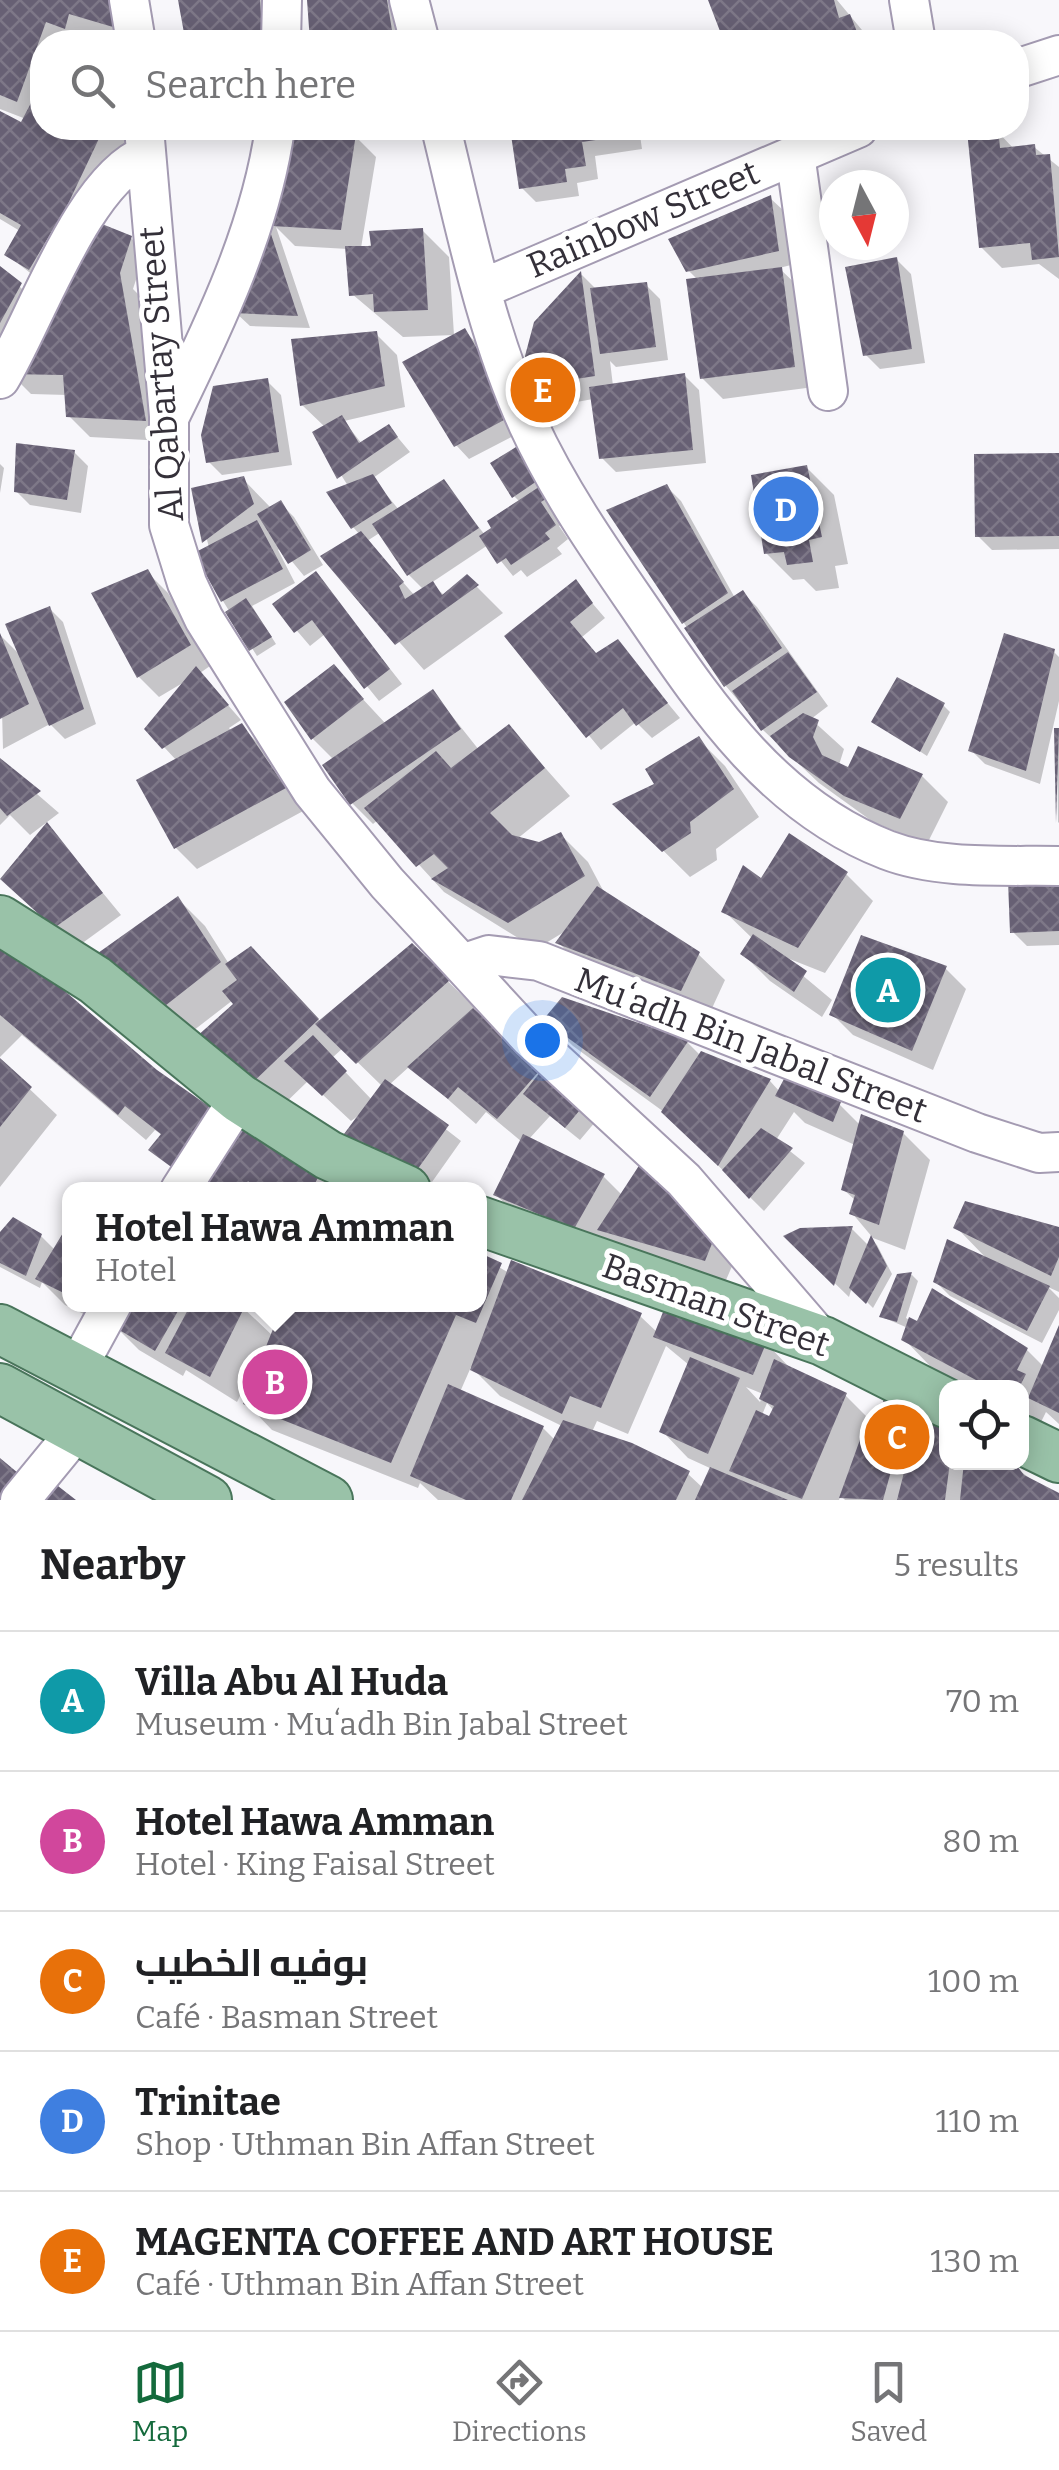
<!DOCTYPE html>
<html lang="en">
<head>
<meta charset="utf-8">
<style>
	:root { --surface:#fff; --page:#f6f6f6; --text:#202124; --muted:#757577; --line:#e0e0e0; --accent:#146a3c }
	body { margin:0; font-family:Bitter,Cairo,serif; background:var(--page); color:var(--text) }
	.controls { position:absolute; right:30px; bottom:30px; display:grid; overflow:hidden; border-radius:20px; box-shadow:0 5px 25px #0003 }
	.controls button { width:90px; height:90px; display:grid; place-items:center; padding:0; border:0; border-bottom:2px solid var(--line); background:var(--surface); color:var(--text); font:50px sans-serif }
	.compass { position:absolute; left:819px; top:170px; width:90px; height:90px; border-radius:50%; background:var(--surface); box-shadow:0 5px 25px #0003; rotate:173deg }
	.you { position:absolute; left:542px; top:1040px; width:35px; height:35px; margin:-25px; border:8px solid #fff; border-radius:50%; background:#1a73e8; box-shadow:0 0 0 15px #1a73e833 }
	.badge { display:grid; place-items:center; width:65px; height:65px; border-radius:50%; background:var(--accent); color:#fff; font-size:32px; font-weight:700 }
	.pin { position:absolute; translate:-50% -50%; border:5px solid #fff; box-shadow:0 2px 10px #0006 }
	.popup { position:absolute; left:62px; top:1182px; width:425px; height:130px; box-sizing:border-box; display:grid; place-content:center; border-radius:20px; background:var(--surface); filter:drop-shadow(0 2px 8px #0005); font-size:32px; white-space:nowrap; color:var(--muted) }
	.popup b { font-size:38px; color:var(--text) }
	.popup::after { content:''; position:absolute; left:50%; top:100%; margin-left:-20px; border:20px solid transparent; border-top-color:var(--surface) }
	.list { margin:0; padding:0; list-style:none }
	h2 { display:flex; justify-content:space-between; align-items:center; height:130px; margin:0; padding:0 40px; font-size:42px }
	h2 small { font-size:32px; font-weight:400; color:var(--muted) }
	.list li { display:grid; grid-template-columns:65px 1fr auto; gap:30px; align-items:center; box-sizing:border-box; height:140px; padding:0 40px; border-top:2px solid var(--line) }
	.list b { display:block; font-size:38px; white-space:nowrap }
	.list p { margin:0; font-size:32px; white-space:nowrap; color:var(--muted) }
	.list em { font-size:32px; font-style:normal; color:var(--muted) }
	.icon { flex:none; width:55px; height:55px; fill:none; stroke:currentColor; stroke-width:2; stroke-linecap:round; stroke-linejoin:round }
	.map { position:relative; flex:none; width:1059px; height:1500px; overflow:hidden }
	.search { position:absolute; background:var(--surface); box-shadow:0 5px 25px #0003; left:30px; right:30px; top:30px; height:110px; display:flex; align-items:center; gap:25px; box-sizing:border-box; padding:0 35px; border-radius:40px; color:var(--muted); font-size:38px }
	.sheet { height:830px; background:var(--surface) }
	nav { display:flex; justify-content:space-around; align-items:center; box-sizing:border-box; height:140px; border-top:2px solid var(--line); background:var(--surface); font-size:28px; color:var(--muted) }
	nav a { display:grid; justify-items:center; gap:5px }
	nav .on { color:var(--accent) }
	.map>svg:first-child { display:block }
	.shadow { fill:#0003; fill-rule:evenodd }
	.building { fill:url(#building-cross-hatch) }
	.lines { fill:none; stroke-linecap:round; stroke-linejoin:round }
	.minor-casing { stroke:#a49bb2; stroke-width:42 }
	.major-casing { stroke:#49755b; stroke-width:52 }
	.minor { stroke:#fff; stroke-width:38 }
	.major { stroke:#99c2a8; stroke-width:48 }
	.labels { text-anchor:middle; stroke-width:10; stroke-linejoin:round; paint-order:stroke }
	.street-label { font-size:35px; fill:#343039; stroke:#fff }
</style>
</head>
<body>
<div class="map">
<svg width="1059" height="1500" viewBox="0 0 1059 1500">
	<defs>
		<pattern id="building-cross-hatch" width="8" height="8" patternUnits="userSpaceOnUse" patternTransform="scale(2.5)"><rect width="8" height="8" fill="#676074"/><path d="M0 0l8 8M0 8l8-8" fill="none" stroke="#7e7888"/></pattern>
	</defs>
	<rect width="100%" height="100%" fill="#f8f7fb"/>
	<path class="shadow" d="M0,0h130l7,42h-95v86h92l-46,97 -37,64 -44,-34 13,-24 -20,-12v-106l22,13 4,-7 -26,-10z
		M180,0h98l3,42h-84l-11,-11z
		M310,0h93l7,42h-96z
		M711,0h126l35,42h-141z
		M512,128h127l3,21 -47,7 3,23 -21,4 2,13 -43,6 -14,-14z
		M753,128h56l-33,11z
		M296,131l59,5 21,21 -15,91 61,-18 27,27 5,78 -51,2 -51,-43 -4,-45 -53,-3 -19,-19 34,101 -60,-2 -14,-13 29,-95 9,9z
		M997,131l17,18 20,-2 25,20v112l-20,-15 -37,4 -21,-21z
		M770,198l14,13 7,54 -12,3 23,22 12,97 -91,12 -21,-21 -4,-98 -10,-10z
		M131,238l14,14 -12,37 7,7 25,145 -75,-4 -21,-21 -2,-21 -36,-1 -20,-20z
		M897,260l14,14 14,89 -45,6 -14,-14z
		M0,269l41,37 -41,50z
		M582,275l15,15 49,-5 14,14 8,61 -52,7 -6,-6 3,25 72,-10 14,14 7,73 -90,9 -14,-14 -9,-59 -38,7 -21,-21 2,-62z
		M465,331l13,14 49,84 -58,30 -13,-14z
		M376,334l21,21 8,52 -61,14 18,23 27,-17 21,25 -37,26 26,32 45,-27 41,52 35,-33 -6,-6 1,-46 36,36 21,32 -13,8 9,13 -11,9 5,6 -35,23 -6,-7 -8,6 -25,-31 -57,38 14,13 22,-19 36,36 -79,57 -100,-113 36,-22 -7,-8 -5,-41 -33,-53 10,-6 -23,-22zM381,532l28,43 15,15 -9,6 -48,-55z
		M267,381l14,14 11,70 -70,10 -14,-14z
		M74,452l14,14 -7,47 -51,-8 -14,-14z
		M1059,455v94l-67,1 -14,-14z
		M0,464l4,4 -4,25z
		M807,468l27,27 14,69 -13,2 4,22 -23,3 -12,-12 -11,1 -27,-27z
		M243,479l28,29 9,-5 14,14 29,48 -19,11 -23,-28 -3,2 17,33 -43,23 24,38 -19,12 -34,-55 -29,-111z
		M667,487l14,14 54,97 8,-5 14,14 71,99 -17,13 33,30 -5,16 10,5 73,6 26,26 -21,42 -54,-22 -54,-39 -56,-53 -38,-45 -115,-174z
		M147,572l21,21 42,73 -10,7 41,47 -12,8 2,3 10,-5 21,21 43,63 -108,59 -21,-21 -36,-67 37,-20 -13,-14 22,-66 -27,16 -20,-20z
		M316,575l86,109 -23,17 -54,-67 -15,12 -35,-41z
		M575,583l30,35 -23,19 15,19 20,-14 63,76 -28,20 -16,-16 -35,28 -94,-113z
		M50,609l13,13 33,102 -31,15 -15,-15 -47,25 -3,-114 21,21z
		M1053,651l6,6v44l-19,83 -55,-20 -14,-14z
		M333,667l53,57 47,-32 46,58 30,-23 61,69 -53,43 22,6 22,-10 27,27 17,32 93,60 27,26 -17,37 -123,-47 -26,-27 10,-14 -33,20 -92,-57 -66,-72 -5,4 -21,-21 -18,-43 -22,-22z
		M943,705l7,7 -23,44 -52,-34z
		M1057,730h2v93l-1,-1z
		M698,739l27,27 34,51 -43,32 1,11 -27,17 -74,-73 41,-19z
		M0,762l59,51 -29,22 -20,-20 -10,10z
		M47,825l74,90 -44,32 -54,-49z
		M846,874l27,27 -48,72 -48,-19 55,46 -10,17 -52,-36 -27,-27 10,-15 -29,-28 38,-29z
		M1059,885v60l-32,1 -14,-14z
		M178,899l27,27 24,38 49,12 43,46 91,-76 63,62 -3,3 124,110 -16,19 -30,-24 -21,23 74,37 20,20 19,-32 91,100 -7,16 -105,-30 -11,-11 -9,15 -78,-33 -27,-26 26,-53 -36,-30 -10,12 -66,-58 -21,19 72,56 -29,41 -74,-31 4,-38 -11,8 -43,-40 -32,31 -51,-48 12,-60 -4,-4 -44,34 -61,-55zM343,1048l39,38 -10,14 -40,-42z
		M0,947l160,129 159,99 14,15h-134l-47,-41 11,-13 -8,-6 -9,10 -124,-105 -22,22z
		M945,968l21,21 -33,81 -80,-35 -21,-21z
		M546,1020l141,22 14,14 69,25 10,11 59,12 21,21 43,8 27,27 -25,90 -32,-12 -21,-25 4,-12 -12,-11 11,-45 -50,-22 -11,-11 -18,28 29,23 -41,48 -100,-99 -91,-66z
		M0,1061l57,54 -57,72z
		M956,1227l103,2v63l-11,-5 11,11v12l-17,33 -92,-47 -14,-14 52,-22z
		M852,1229l17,17 3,-6 5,5 15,29 -19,34 -21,-21 -3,10 -62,-60 14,-6z
		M70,1232v72h169l34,32 9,-24 -12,-8h210v-48l29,17 131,43 18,17 108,10 26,27 53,25 27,27 -5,11 42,-28 18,18 19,8v31h62l51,38h-214l-4,-4 -2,4h-401l-18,-17 -2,5 -146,-58 -26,-27 18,-46 -4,-1 -23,46 -51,-32 -3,6 -44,-26 -18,-18 -56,-27 -23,-23 -2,6 -40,-21v-31h41l14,14zM666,1346l23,19 -27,66 26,27 24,11 -9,19 -15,-14 -96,-42 5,-11 31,13zM471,1367l29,29 62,30 -7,14 -12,-12 -83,-36zM746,1387l17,7 -3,8zM767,1403l7,8 -3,8 -9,-4z
		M912,1275l6,6 -12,37 12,7 109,25 17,17 15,-36v93l-13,-12 -6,12 -18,-10v-26h-51l-41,-22 -26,-27 4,-11 -26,-11 17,-41z"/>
	<path class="building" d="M0,0h109l4,27 -44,-13 -4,15 -19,-7 -29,80 -17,-7z
		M178,0h82l3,42h-38l-41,-9z
		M307,0h80l7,42h-84z
		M708,0h126l5,18 11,-4 9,23 -5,5h-113l-2,-8 -16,5z
		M42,82v46h62l-36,76 -39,66 -25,-15 17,-30 -21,-12v-102l21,11z
		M294,128l62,6 -15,96 -69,-4z
		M510,128h118l2,7 -48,7 4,24 -21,3 2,13 -48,7z
		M998,128l2,20 35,-4 1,11 14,-1 9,103 -27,3 -2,-17 -51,5 -12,-117z
		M771,195l8,56 -93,21 -18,-33z
		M264,213l34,103 -65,-3z
		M97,222l35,14 -12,37 26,148 -80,-4 -3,-42 -56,-1z
		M423,228l5,82 -54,2 -1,-18 -24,2 -4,-50h26l-2,-15z
		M897,257l15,92 -49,7 -18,-89z
		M0,266l22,17 -22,40z
		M782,267l13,100 -95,12 -14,-100z
		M581,271l14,105 -63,10 -7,-30 9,-34z
		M647,282l9,65 -56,7 -10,-66z
		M465,328l50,86 -61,33 -52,-85z
		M377,331l8,55 -85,20 -9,-67z
		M685,373l8,77 -94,9 -10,-72z
		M268,378l11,74 -73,11 -5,-28 12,-49z
		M342,415l17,28 30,-19 9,13 -61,42 -25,-47z
		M16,443l59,7 -8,50 -53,-8z
		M516,447l21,34 -25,17 -22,-35z
		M1059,453v83l-84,1 -1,-83z
		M807,465l15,72 -13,3 4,22 -26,3 -3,-13 -20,2 -13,-79z
		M373,474l19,29 -41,26 -25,-37z
		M244,476l10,28 -52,39 -11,-55z
		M444,479l35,49 -72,48 -35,-52z
		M545,483l7,12 -11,7 15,23 -11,8 5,6 -39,26 -5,-7 -9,6 -18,-28 12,-8 -4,-7z
		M667,484l61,109 -46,31 -76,-114z
		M281,500l30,50 -23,14 -31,-50z
		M257,520l26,49 -62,33 -27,-49z
		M361,531l43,51 -5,4 6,13 28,-18 9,14 25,-21 12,11 -84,60 -75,-89z
		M148,569l43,76 -54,33 -46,-85z
		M316,571l74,98 -26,20 -52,-69 -18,13 -22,-29z
		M576,579l17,24 -23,19 26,31 22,-14 50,64 -32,23 -13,-18 -37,30 -82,-102z
		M743,590l39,58 -58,39 -40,-59z
		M246,598l26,39 -23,14 -24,-39z
		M50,606l34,103 -35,17 -44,-102z
		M0,633l29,71 -29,15z
		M1004,633l51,16 -29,122 -58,-20z
		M788,652l29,40 -56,39 -29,-40z
		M334,664l30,35 -53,41 -27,-38z
		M196,666l33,39 -67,44 -18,-20z
		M897,677l48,26 -25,49 -49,-30z
		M433,689l28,40 -111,76 -28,-40z
		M803,713l16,7 -6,17 9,18 26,12 10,-21 65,28 -23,45 -56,-23 -55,-39 -19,-21z
		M242,723l44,65 -112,61 -38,-69z
		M509,724l36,44 -55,45 22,22 27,7 22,-10 24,44 -77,47 -77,-44 17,-11 -14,-14 -18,13 -52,-59 72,-57 15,17z
		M1054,728h5l-3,95z
		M699,736l35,53 -44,33 1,11 -29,19 -50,-48 42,-20 -9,-15z
		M0,758l41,33 -34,25 -7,-8z
		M47,822l56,71 -49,35 -54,-49z
		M789,833l59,39 -50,76 -77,-36 22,-47 18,13z
		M1008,881l51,1v49l-49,2z
		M597,886l103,66 -19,39 -126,-48z
		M178,896l43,66 -60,47 -63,-56z
		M753,934l54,37 -13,21 -54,-38z
		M861,935l86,31 -35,85 -83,-36z
		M412,943l38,37 -94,84 -41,-40z
		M0,944l60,43 97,83 66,46 -38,61 -37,-27 13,-16 -36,-28 -7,9 -118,-100z
		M251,946l68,73 -71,68 -53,-49 38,-34 -11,-13 15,-11 -12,-16z
		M562,997l127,43 -39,57 -107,-77z
		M473,1008l68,61 -44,50 -39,-32 -10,12 -41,-32z
		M313,1035l34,36 -25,25 -38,-35z
		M701,1051l70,28 -53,87 -57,-54z
		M0,1058l32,29 -32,40z
		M541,1071l43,34 -19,23 -42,-34z
		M785,1077l56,25 -8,20 -58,-26z
		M385,1079l64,46 -32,45 -76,-32z
		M861,1114l43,17 -25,94 -30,-11 6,-19 -14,-5z
		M232,1124l88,49 -8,17h-56l-8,-9 -5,9h-47z
		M761,1128l32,20 -44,51 -27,-29z
		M523,1134l82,40 -31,55 -81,-34z
		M642,1161l14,8 57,72 -8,20 -108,-31z
		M965,1201l94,26v30l-8,19 -98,-48z
		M13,1217l29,17 -16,42 -26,-13v-31z
		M853,1226l-19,60 -51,-50 17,-8z
		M66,1228l4,1v67l-35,-17z
		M871,1235l16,31 -21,38 -17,-16z
		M947,1239l103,47 -23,45 -94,-49z
		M480,1253l22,10 -26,60 -20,-8 -65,148 -148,-59 40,-100h197z
		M511,1260l131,53 -41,95 -31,-12 -8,18 -92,-44z
		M912,1272l-15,50 -18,-5 18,-43z
		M932,1288l96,60 -11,22 9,4 -7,14h-28l-90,-48 8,-23 8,4z
		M667,1302l100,39 -14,34 -100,-38z
		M121,1304h61l-27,47 -46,-27z
		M191,1304h55l-36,73 -45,-24z
		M1059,1325v88l-31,-15z
		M690,1357l50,21 -32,76 -49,-22z
		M774,1359l73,34 -45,106 -73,-28 27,-61 13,6 5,-10 -15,-7z
		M448,1384l96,42 -33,74h-45l-56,-24z
		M886,1391l24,12 -27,97 -44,-2 23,-64 15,-10z
		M918,1417l28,11 4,34 -5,38h-48z
		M563,1420l69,23 58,28 -14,29h-154z
		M0,1458l18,15 -18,23z
		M964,1462h50l10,13 35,18v7h-99z
		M710,1467l78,33h-93z
		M58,1486l18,14h-30z"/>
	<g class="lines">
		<defs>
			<path id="minor" d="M129,0l7,42
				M409,0l11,42
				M909,0l7,42
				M281,42l1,-42
				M1016,69l43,-14
				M144,128l25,288v109l18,58 17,36 108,172 75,92 143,155 154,142 139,161
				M441,128c24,98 45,204 87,296 30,65 70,123 110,181 67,98 133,200 249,245 52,20 117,15 172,16
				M795,154l33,237
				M484,288l374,-160
				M0,379c36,-60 83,-199 146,-224
				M171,414c44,-90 90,-186 104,-286
				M462,964l27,-9 50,6 438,172 62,20 20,-1
				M180,1190l59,-92
				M76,1370l36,-66
				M20,1500l55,-67"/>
			<path id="major" d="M0,920l95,60 144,118 89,57 78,35
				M480,1221l343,120 123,62
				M0,1329l328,171
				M0,1388l207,112
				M1022,1440l37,18"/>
		</defs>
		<use href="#minor" class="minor-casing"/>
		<use href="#major" class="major-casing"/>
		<use href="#minor" class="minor"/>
		<use href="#major" class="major"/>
	</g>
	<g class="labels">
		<g class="street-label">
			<text transform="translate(643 219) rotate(-23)" y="12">Rainbow Street</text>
			<text transform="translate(161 374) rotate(-94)" y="12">Al Qabartay Street</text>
			<text transform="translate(751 1045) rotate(21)" y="12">Muʻadh Bin Jabal Street</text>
			<text transform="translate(716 1305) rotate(20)" y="12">Basman Street</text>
		</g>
	</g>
</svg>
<div class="controls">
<button><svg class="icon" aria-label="locate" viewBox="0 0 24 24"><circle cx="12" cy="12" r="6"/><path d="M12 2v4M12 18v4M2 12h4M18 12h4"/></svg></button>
</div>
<svg class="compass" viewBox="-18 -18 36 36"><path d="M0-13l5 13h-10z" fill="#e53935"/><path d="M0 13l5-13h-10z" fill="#757577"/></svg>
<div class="you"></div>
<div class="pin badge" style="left:888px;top:990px;background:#0f9aa8">A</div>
<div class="pin badge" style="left:275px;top:1382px;background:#d1479c">B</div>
<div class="popup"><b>Hotel Hawa Amman</b>Hotel</div>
<div class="pin badge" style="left:897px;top:1437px;background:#e8710a">C</div>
<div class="pin badge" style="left:786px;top:509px;background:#3f7fe0">D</div>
<div class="pin badge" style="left:543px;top:390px;background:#e8710a">E</div>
<div class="search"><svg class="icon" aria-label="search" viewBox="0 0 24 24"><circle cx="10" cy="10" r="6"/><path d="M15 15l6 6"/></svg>Search here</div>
</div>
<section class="sheet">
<h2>Nearby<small>5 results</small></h2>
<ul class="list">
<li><span class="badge" style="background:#0f9aa8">A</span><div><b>Villa Abu Al Huda</b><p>Museum · Muʻadh Bin Jabal Street</p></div><em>70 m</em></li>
<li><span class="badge" style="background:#d1479c">B</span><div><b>Hotel Hawa Amman</b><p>Hotel · King Faisal Street</p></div><em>80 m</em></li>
<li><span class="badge" style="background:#e8710a">C</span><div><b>بوفيه الخطيب</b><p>Café · Basman Street</p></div><em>100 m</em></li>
<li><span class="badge" style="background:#3f7fe0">D</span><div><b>Trinitae</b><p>Shop · Uthman Bin Affan Street</p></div><em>110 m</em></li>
<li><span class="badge" style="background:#e8710a">E</span><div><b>MAGENTA COFFEE AND ART HOUSE</b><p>Café · Uthman Bin Affan Street</p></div><em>130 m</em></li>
</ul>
</section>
<nav>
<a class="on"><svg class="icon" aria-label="map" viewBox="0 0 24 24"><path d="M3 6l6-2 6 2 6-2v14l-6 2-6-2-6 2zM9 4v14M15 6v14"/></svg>Map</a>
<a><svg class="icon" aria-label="directions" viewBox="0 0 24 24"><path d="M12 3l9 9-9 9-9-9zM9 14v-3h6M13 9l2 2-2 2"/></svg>Directions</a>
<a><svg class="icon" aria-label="saved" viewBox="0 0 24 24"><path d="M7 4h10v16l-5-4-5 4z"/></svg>Saved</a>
</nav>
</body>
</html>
